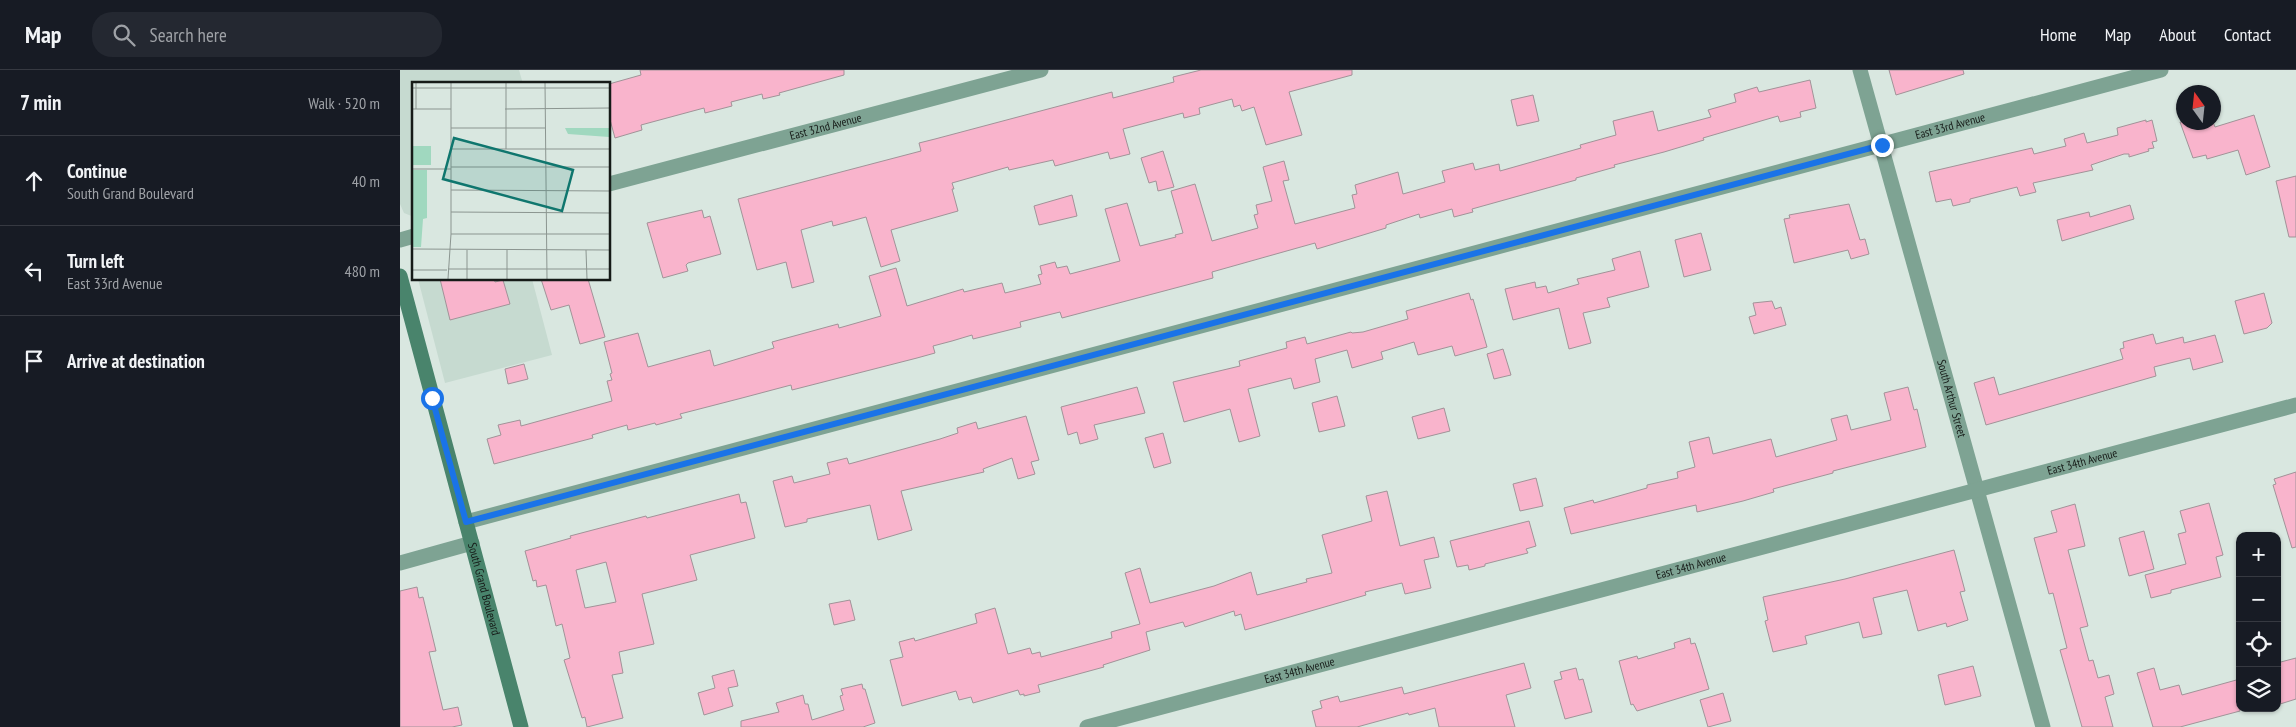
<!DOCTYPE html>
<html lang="en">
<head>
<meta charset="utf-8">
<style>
	:root { --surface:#171b24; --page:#242831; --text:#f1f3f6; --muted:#9ea1a6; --line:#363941 }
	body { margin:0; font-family:"PT Sans Narrow",sans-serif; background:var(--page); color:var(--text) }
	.controls { position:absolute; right:15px; bottom:15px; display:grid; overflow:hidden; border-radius:10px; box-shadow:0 1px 4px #0004 }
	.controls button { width:45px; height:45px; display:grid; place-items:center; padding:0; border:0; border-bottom:1px solid var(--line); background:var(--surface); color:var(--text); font:25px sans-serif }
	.compass { position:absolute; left:1776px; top:15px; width:45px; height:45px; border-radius:50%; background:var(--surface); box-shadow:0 1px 4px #0004; rotate:345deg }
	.stop { position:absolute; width:15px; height:15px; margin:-11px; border:4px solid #1a73e8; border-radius:50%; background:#fff }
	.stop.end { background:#1a73e8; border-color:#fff; box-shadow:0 1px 5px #0008 }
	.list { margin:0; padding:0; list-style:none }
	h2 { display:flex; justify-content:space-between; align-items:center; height:65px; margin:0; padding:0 20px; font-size:21px }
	h2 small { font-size:16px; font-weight:400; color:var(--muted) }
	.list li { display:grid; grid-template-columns:32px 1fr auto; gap:15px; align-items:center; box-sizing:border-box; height:90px; padding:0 20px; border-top:1px solid var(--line) }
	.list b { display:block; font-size:19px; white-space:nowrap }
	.list p { margin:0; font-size:16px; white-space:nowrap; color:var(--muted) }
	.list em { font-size:16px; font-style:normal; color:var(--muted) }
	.icon { flex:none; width:28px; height:28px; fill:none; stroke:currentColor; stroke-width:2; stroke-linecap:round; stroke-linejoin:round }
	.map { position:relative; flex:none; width:1896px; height:657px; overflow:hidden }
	header { display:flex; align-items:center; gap:30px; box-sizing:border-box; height:70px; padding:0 25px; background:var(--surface); border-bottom:1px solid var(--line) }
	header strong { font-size:24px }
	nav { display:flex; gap:28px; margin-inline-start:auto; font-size:18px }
	.search { width:350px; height:45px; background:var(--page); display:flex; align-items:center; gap:12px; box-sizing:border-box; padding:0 18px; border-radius:20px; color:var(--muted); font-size:19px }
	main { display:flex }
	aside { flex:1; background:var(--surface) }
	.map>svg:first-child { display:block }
	.built { fill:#c6dad0 }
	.building { fill:#f9b4cc; stroke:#a19398; fill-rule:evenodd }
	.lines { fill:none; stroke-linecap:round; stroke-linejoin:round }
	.street { stroke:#7ea393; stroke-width:15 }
	.secondary { stroke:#49846c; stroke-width:15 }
	.route { stroke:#1a73e8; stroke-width:6 }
	.labels { text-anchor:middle; stroke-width:4.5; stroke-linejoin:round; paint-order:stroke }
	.street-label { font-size:12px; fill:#161b18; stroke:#d9e7e0 }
	.inset-road { fill:none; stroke:#8b9590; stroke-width:1 }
	.view { fill:#0f766e; fill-opacity:0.15; stroke:#0f766e; stroke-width:2.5 }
	.inset-edge { fill:none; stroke:#161b18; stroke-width:2.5 }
</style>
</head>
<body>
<header>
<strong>Map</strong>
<div class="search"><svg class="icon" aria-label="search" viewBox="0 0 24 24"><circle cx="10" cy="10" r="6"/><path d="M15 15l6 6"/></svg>Search here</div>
<nav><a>Home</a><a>Map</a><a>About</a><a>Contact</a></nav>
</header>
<main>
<aside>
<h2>7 min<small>Walk · 520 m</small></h2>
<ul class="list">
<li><svg class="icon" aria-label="ahead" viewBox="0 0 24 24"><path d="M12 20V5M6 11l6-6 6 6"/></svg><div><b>Continue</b><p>South Grand Boulevard</p></div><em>40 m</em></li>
<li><svg class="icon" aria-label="left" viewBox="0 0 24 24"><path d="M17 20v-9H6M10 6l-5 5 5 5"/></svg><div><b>Turn left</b><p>East 33rd Avenue</p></div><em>480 m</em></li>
<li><svg class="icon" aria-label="arrive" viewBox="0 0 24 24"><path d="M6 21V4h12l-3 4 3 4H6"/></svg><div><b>Arrive at destination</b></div></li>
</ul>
</aside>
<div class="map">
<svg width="1896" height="657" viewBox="0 0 1896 657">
	<rect width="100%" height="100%" fill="#d9e7e0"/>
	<path class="built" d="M0,0h119l4,14h-109v133l-10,-4 -4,-9z
		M18,209h114l20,76 -107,28z"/>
	<path class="building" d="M240,0h204v5l-65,18 1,2 -17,4 -1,-5 -31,8 1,4 -27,7 -1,-5 -63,17 1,5 -27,8 -6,-22v-32l32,-9z
		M801,0h151v5l-63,17 13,43 -36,10 -12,-38 -12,4 -2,-6 -6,2 -2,-8 -33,9 1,6 -16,4 -1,-5 -60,16 7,25 -20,5 -2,-7 -53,14 -2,-6 -44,10 -1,-3 -56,16 2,6h-2l6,22 -67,19 9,31 -19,6 -15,-50 -33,9 -1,-5 -31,9 13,52 -22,6 -6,-26 -29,8 -19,-71 183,-48 -2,-8 16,-4 177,-47 1,6 61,-16 -1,-5z
		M1489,0h74l1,4 -68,21z
		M1410,10l6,28 -16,4 1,5 -21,5 -2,-6 -75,22 1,2 -40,12 -50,13 1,2 -39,11v2l-104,29 1,3 -19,5 -2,-8 -32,9 -1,-4 -33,11v3l-69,21 -2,-6 -103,29 1,6 -151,40 -2,-6 -40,10 1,5 -48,12 -1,-4 -20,6 -19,5 2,7 -18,5 -125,32 -1,-5 -49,13 -62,16 2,4 -26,7 -1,-2 -27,7 -1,-5 -35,10 1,3 -99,26 -7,-25 14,-4 -3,-10 22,-5 1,6 91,-25 -5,-20 5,-1 -2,-6 2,-1 -8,-31 34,-9 10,34 62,-17 4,16 60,-18 -2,-6 66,-18 1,4 42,-12 -12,-40 27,-8 11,38 56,-17 1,3 38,-9 3,10 36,-9 -3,-9 4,-1 -2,-8 15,-4 2,6 10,-2 3,8 50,-13 -15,-52 22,-6 13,43 36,-9 -1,-2 8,-2 -12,-42 24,-7 17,57 46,-13 -4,-13 4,-1 -2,-9 16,-4 -9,-34 21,-6 5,19 -6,1 12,43 60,-16 -3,-13 5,-1 -2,-9 43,-13 5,22 42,-12 -3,-11 31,-8 2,7 24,-6 1,7 81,-23 -1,-3 36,-10 -3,-14 40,-10 5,20 53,-14 -3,-7 28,-8 -2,-8 23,-7 2,5z
		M1133,25l6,26 -22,5 -6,-26z
		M1854,45l16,52 -24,8 -8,-25 -31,9 -1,-4 -13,3 -13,-36h33l2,5z
		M1746,50v2l6,-2 5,21 -5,1 2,6 -6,1 1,2 -20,6v-3h-5l-33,11 2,5 -60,13 3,9 -16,4 -3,-9 -47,12v3l-17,4 -2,-7 -15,3 -7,-30 103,-24 2,6 32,-8 -2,-7 20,-6 3,10 31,-8 -1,-7z
		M763,81l11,36 -16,4 -2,-10 -7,2 -8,-25z
		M1896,106v61h-7l-13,-56z
		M672,125l5,21 -38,9 -5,-19z
		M1449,134l11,36 5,-1 4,15 -18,5 -3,-9 -54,13 -10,-44 6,-1 -1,-3z
		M1730,135l4,14 -72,22 -5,-21 32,-8 1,5z
		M302,140l2,8 6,-2 11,38 -33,9 -2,2 2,6 -25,7 -16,-55z
		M1301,163l10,37 -27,7 -9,-37z
		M1240,181l9,36 -42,11 3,9 -27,6 8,30 -22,6 -10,-41 -46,12 -8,-31 30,-7 1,6 10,-2 2,7 31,-9 -2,-5 38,-9 -3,-11z
		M40,209h54l1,3 8,-2 7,24 -60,16z
		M141,209h47l17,58 -25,7 -11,-39 -18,5z
		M1069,223l2,7 2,-1 14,48 -32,9 -3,-10 -34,9 -4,-13 -33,10 2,7 -31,9 -5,-18 -32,9 5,23 -26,7 -3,-11 -43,11 12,47 -21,6 -9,-33 -46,13 -11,-40 67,-16 -1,-5 48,-13 -1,-6 19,-5 2,7 44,-12 1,1 11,-1 45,-13 -2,-8z
		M1864,223l8,30 -5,5 -23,6 -9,-33z
		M1372,231l3,8 6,-2 5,18 -32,9 -5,-17 7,-2 -3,-12z
		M1753,264l3,10 27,-7 1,6 31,-8 8,27 -30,8 -3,-12 -36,9 2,9 -170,49 -12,-42 20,-6 5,18 124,-36 -3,-10 4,-1 -1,-6z
		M1103,279l8,26 -17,4 -7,-25z
		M124,294l4,15 -20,5 -3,-15z
		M737,317l8,26 -51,12 4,14 -18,5 -3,-12 -9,3 -7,-28z
		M1508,317l6,23 3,-1 9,38 -93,24v2l-60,16 1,3 -31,9 -46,11 -1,-7 -125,29 -7,-26 29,-8 1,3 53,-15v-3l31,-7 -1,-6 18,-5 -6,-25 20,-5 4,17 58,-15 5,18 61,-17 -6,-21 16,-4 4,15 40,-10 -7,-27z
		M937,326l8,30 -26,6 -7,-29z
		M1044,338l6,23 -32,8 -6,-22z
		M626,346l13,44 -8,2 4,12 -17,5 -6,-21 -29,11 1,3 -83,19 11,39 -34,10 -8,-35 -63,14v3l-22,5 -12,-46 19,-5 2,7 36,-9 -3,-11 20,-5 2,6 91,-25 18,-6 -1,-5 19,-6 2,7z
		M763,363l8,30 -17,5 -9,-30z
		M1896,402v75l-4,1 -19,-63 3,-1 -2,-5z
		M1136,408l7,28 -23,5 -7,-27z
		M987,421l13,55 34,-9 5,20 -15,3 7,28 -26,6 -3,-11 -37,9 1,3 -121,35 -4,-16 -6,2 -1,-5 -49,16 -2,-5 -37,10 4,18 -47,15 1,2 -66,18 2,7 -16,4v-2l-4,1 -2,-5 -45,13 -2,-6 -12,3 -3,-9 -54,15 -12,-46 13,-3 -4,-15 15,-4 1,3 62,-18 -2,-9 20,-6 13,46 22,-6 2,6 8,-2 1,5 71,-19 -1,-6 29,-8 -15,-51 15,-5 10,35 64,-17 37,-14 6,23 50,-13 -1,-3 26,-6 -10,-38 50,-14 -6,-25z
		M339,424l2,9 5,-1 9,36 -65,17 7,25 -55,14 12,50 -35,8 4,21 -11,2 11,43 -36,9 -2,-10 -3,1 -18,-58 6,-2 -8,-34 -6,2 -10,-41 -9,2 -1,-7 -3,1 -8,-30 46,-13 -1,-2 76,-20 1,2zM206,492l10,40 -31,6 -9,-38z
		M1809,433l14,52 -7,2 5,20 -50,13v3l-20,5 -6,-23 41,-11 -8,-30 8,-2 -6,-21z
		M1675,434l10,42 -17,4 20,76 -8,2 9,33 4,-1 5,18 11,-3 5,19 -9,3 8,30h-31l-22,-77 7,-2 -14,-55 -4,1 -15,-56 23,-6 -6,-21z
		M1129,451l7,25 -10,3 2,4 -43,11v2l-16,4 -1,-5 -11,2 -7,-26z
		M1744,461l10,38 -25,7 -10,-38z
		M1554,480l11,41 -5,1 8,28 -21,7 -1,-4 -28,8 -11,-41 -34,8 9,36 -19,4 -4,-16 -54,14 2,8 -34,8 -8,-31 3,-1 -5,-23 82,-18z
		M17,517l2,11 4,-1 13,54 -7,1 14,58 15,-3 4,18 -10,2h-52v-136z
		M450,530l5,20 -21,5 -5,-21z
		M1290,568l1,6 4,-1 4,12 10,34 -72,22 -4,-7 -2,1 -12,-44 18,-5 1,3 37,-11 -1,-5z
		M1896,588v41l-19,6v-42z
		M1124,593l7,25 -25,7 9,32h-76l-4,-19 -26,7 -1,-2 -51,14h-41l-4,-16 10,-3 -2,-7 18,-5 2,6 62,-15 2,7z
		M1573,596l8,30 -36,9 -7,-30z
		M1176,598l3,12 4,-1 9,33 -27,7 -11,-38 8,-2 -2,-7z
		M1754,598l6,22 19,-5 3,10 58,-16v32l-60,16h-27l-16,-54z
		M334,600l4,16 -10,2 5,18 -29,9 -6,-22 17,-5 -3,-12z
		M462,614l1,5h2l10,34 -12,4h-122v-6l38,-9 -3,-9 27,-8 2,9h3l4,16 32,-10 -4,-14 3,-1 -2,-6z
		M1323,623l8,28 -23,6 -8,-27z"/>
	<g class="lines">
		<g class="street">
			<path id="s1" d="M1460,0l183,657"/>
			<path id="s2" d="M209,114l432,-114"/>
			<path d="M0,170l14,-4"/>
			<path id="s3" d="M66,452l1695,-452"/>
			<path d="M0,493l72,-20"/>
			<path id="s4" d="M687,657l1209,-322"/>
		</g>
		<path class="secondary" id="s5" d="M0,206l121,451"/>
	</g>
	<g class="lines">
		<path class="route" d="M32,328l34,124 1416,-377"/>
	</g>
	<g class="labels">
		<g class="street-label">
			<text dy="4" stroke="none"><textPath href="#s3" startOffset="1536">East 33rd Avenue</textPath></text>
			<text dy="4" stroke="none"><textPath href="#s2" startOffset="224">East 32nd Avenue</textPath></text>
			<text dy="4" stroke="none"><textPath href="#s1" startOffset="341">South Arthur Street</textPath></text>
			<text dy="4" stroke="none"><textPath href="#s4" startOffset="1030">East 34th Avenue</textPath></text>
			<text dy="4" stroke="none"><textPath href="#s4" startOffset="625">East 34th Avenue</textPath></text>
			<text dy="4" stroke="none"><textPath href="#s5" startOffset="324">South Grand Boulevard</textPath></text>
			<text dy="4" stroke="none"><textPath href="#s4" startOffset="220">East 34th Avenue</textPath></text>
		</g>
	</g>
	<g transform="translate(12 12)">
		<rect width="198" height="198" fill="#d9e7e0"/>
		<path d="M153,46h44v9l-41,-3zM0,64h19v19h-19zM0,88h15v48l-4,1 -2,28h-9z" fill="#a0d8bf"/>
		<path class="inset-road" d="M94,0v67M133,0l2,197M0,6h198M0,27h39M4,27v-27M93,27l105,-1M39,46h94M39,67h159M39,85h159M0,87h39M39,108l159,1M39,130l159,1M39,152h159M0,167l198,1M55,168v29M95,168v29M174,168l1,29M36,187h162M0,188h35M36,197l3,-45v-152"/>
		<path class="view" d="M42,56l119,32 -11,41 -119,-32z"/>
		<rect width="198" height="198" class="inset-edge"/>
	</g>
</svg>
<div class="controls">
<button>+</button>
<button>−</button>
<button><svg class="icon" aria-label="locate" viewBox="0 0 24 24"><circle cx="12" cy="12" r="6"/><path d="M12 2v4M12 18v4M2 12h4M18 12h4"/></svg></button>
<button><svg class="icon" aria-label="layers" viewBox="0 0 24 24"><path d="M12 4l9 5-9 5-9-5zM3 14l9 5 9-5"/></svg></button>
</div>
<svg class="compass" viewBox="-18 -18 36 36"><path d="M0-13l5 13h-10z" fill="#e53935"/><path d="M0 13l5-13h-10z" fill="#9ea1a6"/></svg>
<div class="stop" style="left:32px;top:328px"></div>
<div class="stop end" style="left:1482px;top:75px"></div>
</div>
</main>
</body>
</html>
